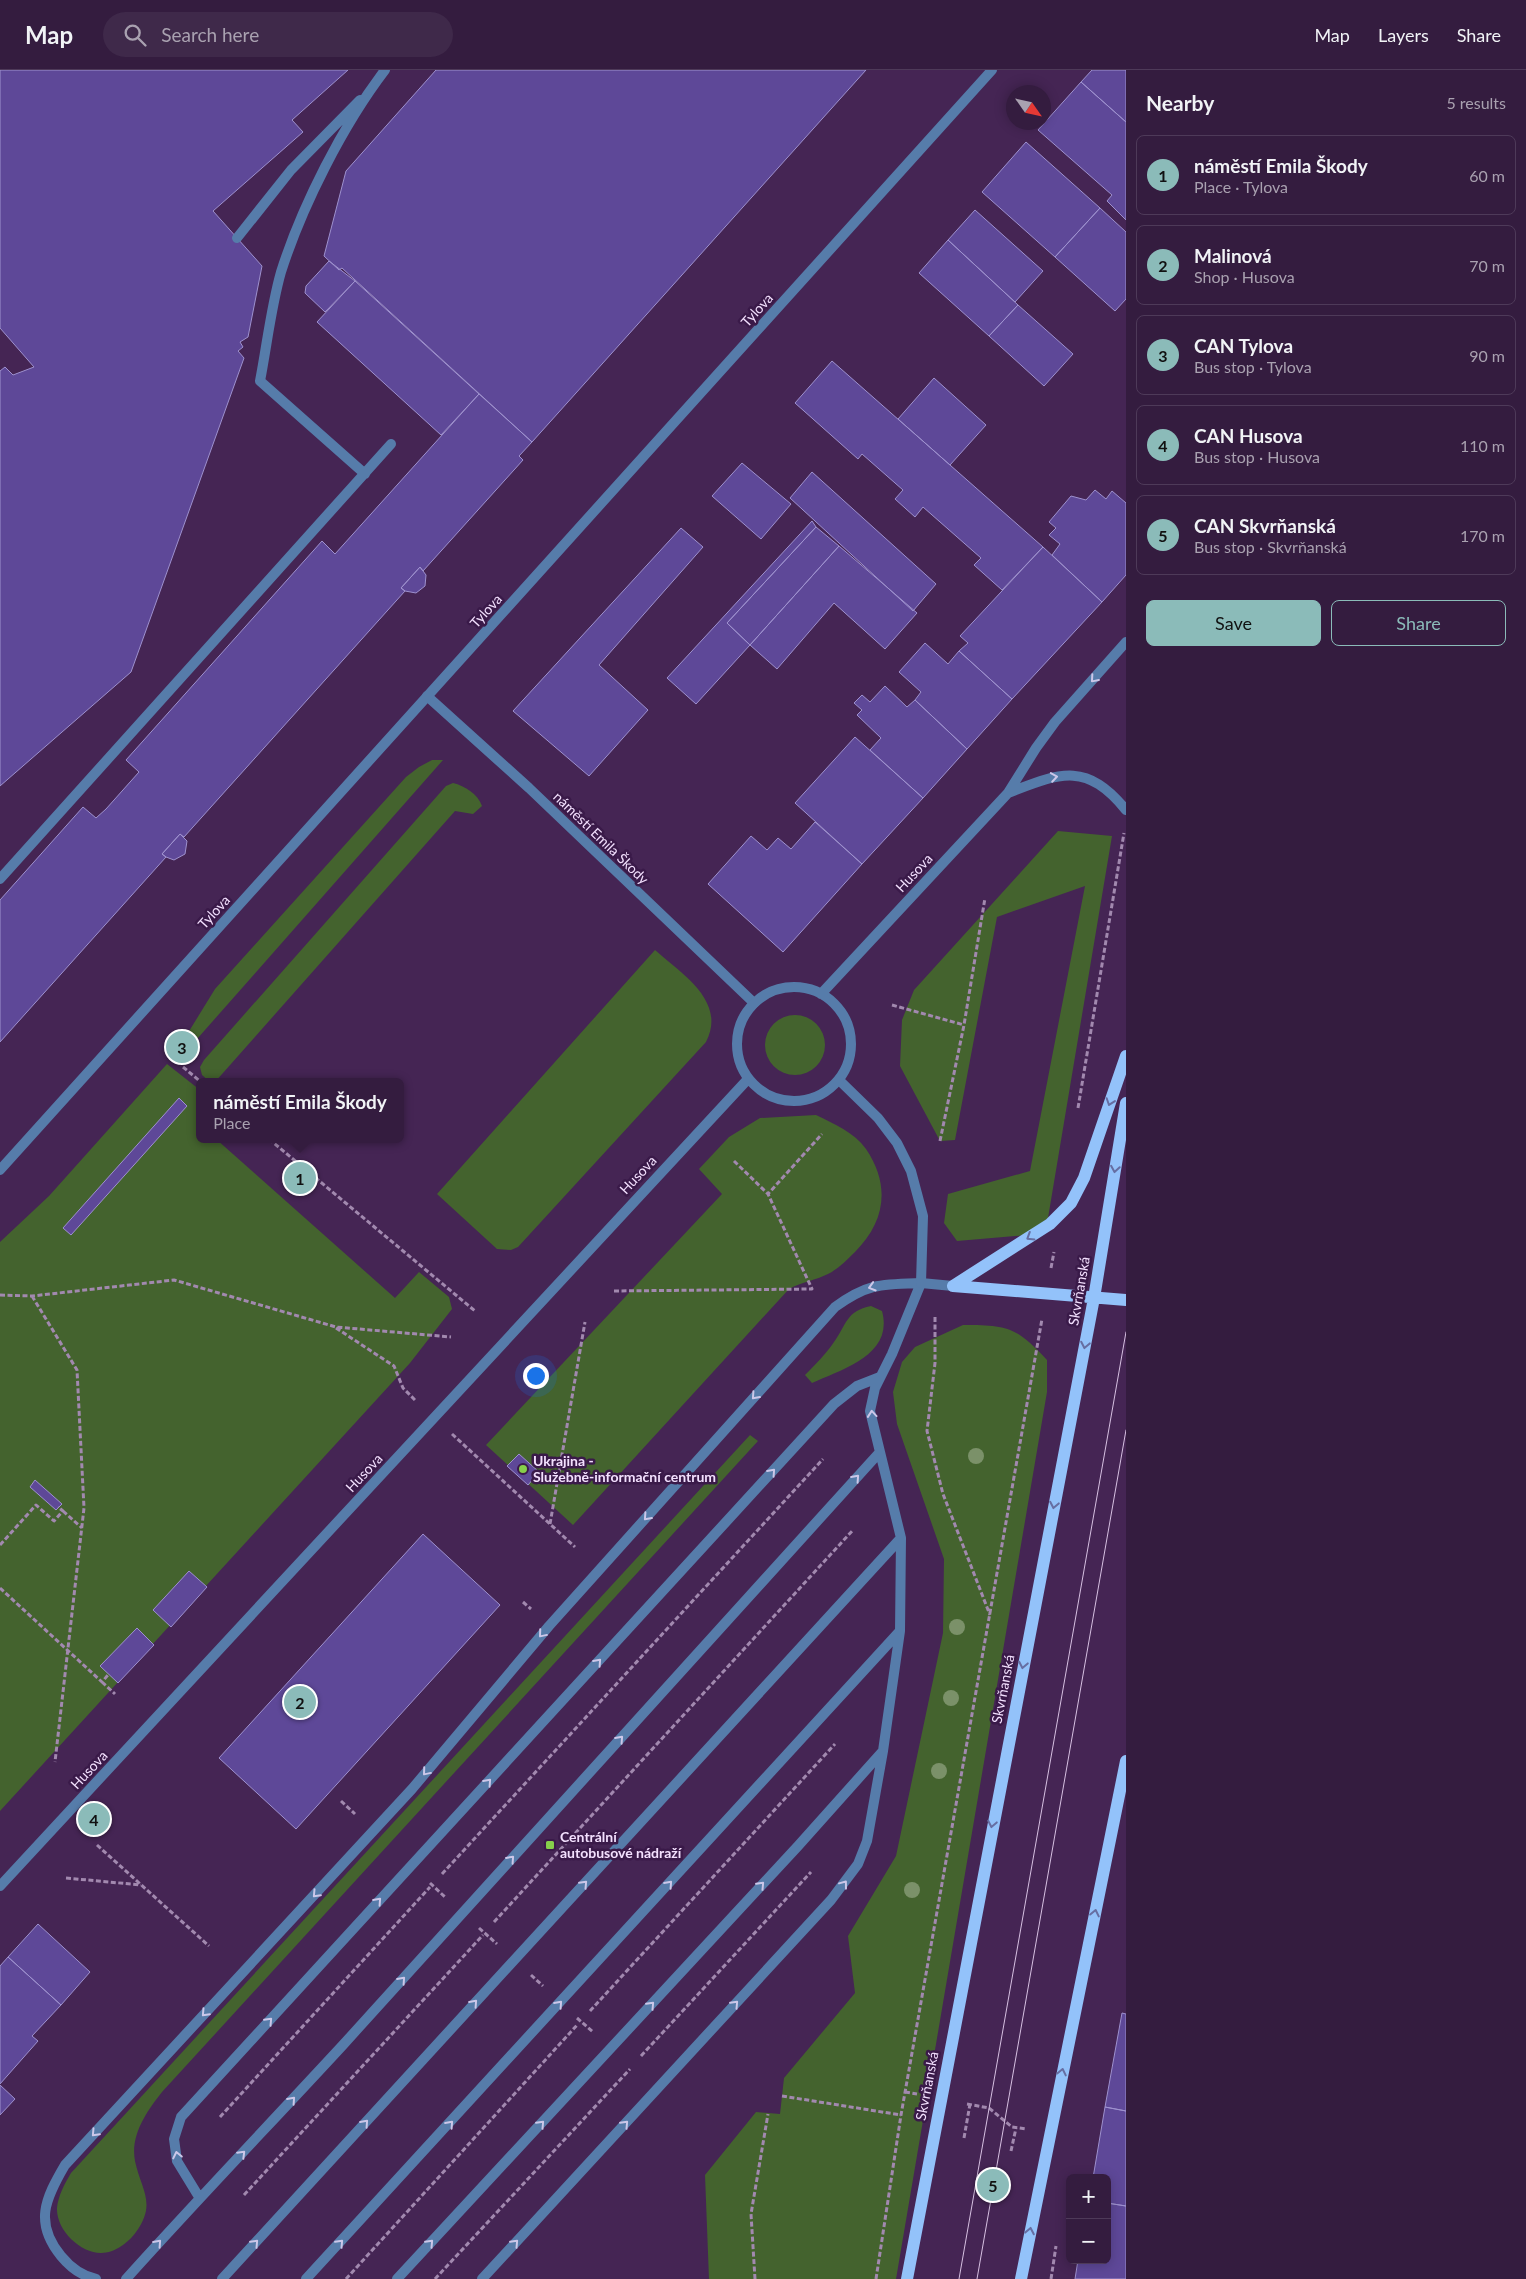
<!DOCTYPE html>
<html lang="en">
<head>
<meta charset="utf-8">
<style>
	:root { --surface:#341c3f; --page:#3f294a; --text:#f1f3f6; --muted:#a9a1b0; --line:#4e3a59; --accent:#8bbbb9 }
	body { margin:0; font-family:Lato,sans-serif; background:var(--page); color:var(--text) }
	.controls { position:absolute; right:15px; bottom:15px; display:grid; overflow:hidden; border-radius:8px; box-shadow:0 2px 12px #0003 }
	.controls button { width:45px; height:45px; display:grid; place-items:center; padding:0; border:0; border-bottom:1px solid var(--line); background:var(--surface); color:var(--text); font:25px sans-serif }
	.compass { position:absolute; left:1006px; top:15px; width:45px; height:45px; border-radius:50%; background:var(--surface); box-shadow:0 2px 12px #0003; rotate:124deg }
	.you { position:absolute; left:535px; top:1305px; width:18px; height:18px; margin:-12px; border:4px solid #fff; border-radius:50%; background:#1a73e8; box-shadow:0 0 0 8px #1a73e833 }
	.badge { display:grid; place-items:center; width:32px; height:32px; border-radius:50%; background:var(--accent); color:#111; font-size:16px; font-weight:700 }
	.pin { position:absolute; translate:-50% -50%; border:2px solid #fff; box-shadow:0 1px 5px #0006 }
	.popup { position:absolute; left:196px; top:1008px; width:208px; height:65px; box-sizing:border-box; display:grid; place-content:center; border-radius:8px; background:var(--surface); filter:drop-shadow(0 1px 4px #0005); font-size:16px; white-space:nowrap; color:var(--muted) }
	.popup b { font-size:19px; color:var(--text) }
	.popup::after { content:''; position:absolute; left:50%; top:100%; margin-left:-10px; border:10px solid transparent; border-top-color:var(--surface) }
	.list { margin:0; padding:0; list-style:none }
	h2 { display:flex; justify-content:space-between; align-items:center; height:65px; margin:0; padding:0 20px; font-size:21px }
	h2 small { font-size:16px; font-weight:400; color:var(--muted) }
	.list li { display:grid; grid-template-columns:32px 1fr auto; gap:15px; align-items:center; box-sizing:border-box; height:80px; margin:0 10px 10px; padding:0 10px; border:1px solid var(--line); border-radius:8px }
	.list b { display:block; font-size:19px; white-space:nowrap }
	.list p { margin:0; font-size:16px; white-space:nowrap; color:var(--muted) }
	.list em { font-size:16px; font-style:normal; color:var(--muted) }
	.actions { display:flex; gap:10px; padding:15px 20px }
	.actions a { flex:1; padding:11px 0; border:1px solid var(--accent); border-radius:8px; text-align:center; font-size:18px; color:var(--accent) }
	.actions .main { background:var(--accent); color:#111 }
	.icon { flex:none; width:28px; height:28px; fill:none; stroke:currentColor; stroke-width:2; stroke-linecap:round; stroke-linejoin:round }
	.map { position:relative; flex:none; width:1126px; height:2209px; overflow:hidden }
	header { display:flex; align-items:center; gap:30px; box-sizing:border-box; height:70px; padding:0 25px; background:var(--surface); border-bottom:1px solid var(--line) }
	header strong { font-size:24px }
	nav { display:flex; gap:28px; margin-inline-start:auto; font-size:18px }
	.search { width:350px; height:45px; background:var(--page); display:flex; align-items:center; gap:12px; box-sizing:border-box; padding:0 18px; border-radius:28px; color:var(--muted); font-size:19px }
	main { display:flex }
	aside { flex:1; background:var(--surface) }
	.map>svg:first-child { display:block }
	.green { fill:#44632e }
	.building { fill:#5e4898; stroke:#9e91ce }
	.lines { fill:none; stroke-linecap:round; stroke-linejoin:round }
	.path { stroke:#a289af; stroke-width:3; stroke-dasharray:5 2.5; stroke-linecap:butt }
	.service { stroke:#567caa; stroke-width:10 }
	.minor { stroke:#567caa; stroke-width:10 }
	.tertiary { stroke:#567caa; stroke-width:10 }
	.primary { stroke:#93c2fa; stroke-width:12 }
	.tram { stroke:#d7c1e2; stroke-width:1 }
	.tree { fill:#7b9169 }
	.oneway { stroke:#ccc7e9 }
	.oneway2 { stroke:#666ea2 }
	.poi-dot { fill:#86cf4b; stroke:#3a1a49; stroke-width:2 }
	.labels { text-anchor:middle; stroke-width:5; stroke-linejoin:round; paint-order:stroke }
	.street-label { font-size:14px; fill:#f3e0fe; stroke:#3a1a49 }
	.poi-label { font-size:14px; font-weight:bold; fill:#f3e0fe; stroke:#3a1a49; text-anchor:start }
</style>
</head>
<body>
<header>
<strong>Map</strong>
<div class="search"><svg class="icon" aria-label="search" viewBox="0 0 24 24"><circle cx="10" cy="10" r="6"/><path d="M15 15l6 6"/></svg>Search here</div>
<nav><a>Map</a><a>Layers</a><a>Share</a></nav>
</header>
<main>
<div class="map">
<svg width="1126" height="2209" viewBox="0 0 1126 2209">
	<rect width="100%" height="100%" fill="#452554"/>
	<path class="green" d="M432,690h11l-253,287 -7,-6 32,-52 191,-212 13,-10z
		M453,713c12,3 25,11 29,23l-9,8 -18,-3 -240,271h-5l-8,-7 -2,-8 4,-7 242,-274z
		M1058,761l54,5 -64,382 -20,17 -71,6 -13,-18 4,-29 82,-23 55,-285 -88,31 -42,223 -15,1 -40,-75 2,-46 12,-30z
		M655,880c27,24 72,51 51,92l-188,205 -7,3 -14,-1 -60,-55z
		M765 975a30 30 0 1 1 60 0a30 30 0 1 1-60 0Z
		M167,994l33,26v49h16l179,159 24,-26 30,25 3,12 -42,54 -410,448v-569l49,-46z
		M816,1045c18,9 38,17 50,34 25,37 19,73 -11,103 -8,8 -17,17 -27,22 -12,6 -26,8 -39,15l-216,236 -87,-80 236,-251 -23,-25 30,-32 31,-19z
		M871,1236l11,5c12,44 -40,58 -70,72l-7,-8c10,-10 21,-21 29,-33 13,-18 12,-31 37,-36z
		M963,1255c45,0 53,2 84,35v32l-151,887h-187l-4,-104 51,-63 24,2 4,-36 71,-85 -7,-57 48,-80 47,-223 1,-74 -47,-135 -4,-32 9,-30 13,-15z
		M750,1365l8,6 -596,651c-15,19 -32,43 -27,69 6,29 22,42 1,71 -7,10 -21,21 -35,21 -21,0 -45,-23 -44,-45 1,-12 8,-25 14,-35z"/>
	<path class="building" d="M0,0h348l-56,50 11,12 -90,79 49,55 -14,71 -8,5 3,5 -5,4 6,7 -113,314 -131,114v-415l5,-4 8,8 21,-8 -34,-39z
		M436,0h430l-334,372 -190,-174 -3,2 -15,-14 22,-85z
		M1092,0h34v52l-45,-40z
		M1081,12l45,40v98l-19,-19 5,-6 -74,-65z
		M1026,72l74,66 -45,49 -73,-65z
		M1100,138l26,24v67l-11,12 -60,-54z
		M975,140l68,61 -28,31 -67,-62z
		M948,170l70,65 -29,31 -70,-63z
		M329,191l26,20 -30,31 -20,-19 1,-7z
		M355,211l124,113 -38,41 -124,-113z
		M1018,235l55,49 -29,32 -55,-50z
		M832,291l211,186 -41,43 -28,-25 7,-7 -58,-51 -8,10 -20,-18 8,-9 -41,-36 -4,5 -63,-56z
		M934,308l52,47 -36,40 -52,-46z
		M479,324l53,48 -13,14 4,4 -100,111 -3,-4 -19,21 4,3 -221,246 -4,-3 -18,20 4,3 -166,185v-142l83,-93 13,11 10,-9 33,-37 -13,-12 196,-219 13,13z
		M742,393l49,41 -30,35 -49,-43z
		M812,402l124,112 -23,27 -123,-113z
		M1095,420l11,9 6,-8 14,12v72l-24,27 -50,-47 8,-11 -11,-9 7,-7 -7,-6 22,-26 15,4z
		M812,451l4,6 -89,96 23,22 -54,59 -29,-26z
		M816,457l23,19 -89,99 -23,-22z
		M681,458l22,19 -104,118 49,45 -59,66 -76,-65z
		M839,476l78,67 -32,36 -51,-46 -57,66 -27,-24z
		M1043,477l59,55 -90,97 -53,-48 9,-8 -8,-7z
		M420,497l6,8 -1,11 -9,7 -11,-2 -4,-3z
		M925,573l23,21 11,-13 53,48 -45,50 -52,-49 6,-8 -22,-20z
		M885,616l22,21 8,-7 52,49 -44,49 -53,-48 11,-12 -24,-23 5,-5 -8,-7 8,-8 8,7z
		M855,667l68,61 -61,66 -67,-61z
		M815,752l47,42 -79,88 -75,-68 43,-48 16,14 11,-12 13,11z
		M180,764l7,7 -2,13 -11,6 -8,-3 -4,-3z
		M179,1028l8,8 -116,129 -8,-7z
		M519,1384l20,18 -11,13 -21,-19z
		M35,1410l27,24 -6,6 -26,-23z
		M423,1464l77,71 -204,224 -77,-71z
		M189,1501l18,16 -36,40 -18,-17z
		M137,1558l17,17 -36,38 -18,-17z
		M38,1854l52,48 -29,33 -53,-48z
		M8,1887l53,48 -29,31 6,5 -38,43v-118z
		M1122,1943l4,1v97l-21,-4z
		M0,2015l15,14 -15,16z
		M1105,2037l21,4v95l-19,-3v-25h-14z
		M1107,2133l19,3v73h-51l3,-19h29z"/>
	<g class="lines">
		<path class="path" d="M892,935l72,20
			M183,997l18,15
			M1078,1038l46,-275
			M269,1069l206,172
			M940,1071l24,-116 21,-127
			M734,1091l34,33 54,-60
			M1051,1198l3,-16
			M614,1221l198,-2 -44,-95
			M0,1225l32,1 142,-16 162,47 115,10
			M32,1226l45,74 7,138 -29,254
			M935,1247v46l-8,68 16,63 47,121
			M336,1258l58,38 9,22 13,13
			M452,1364l123,113
			M63,1441l19,17
			M550,1454l35,-202
			M0,1475l36,-40 18,16 9,-10 -5,-4
			M0,1518l102,94 6,-7
			M523,1532l8,7
			M102,1612l13,12
			M341,1731l14,13
			M97,1775l112,101
			M442,1804l381,-415
			M66,1808l75,7
			M430,1813l15,14
			M494,1852l359,-392
			M479,1858l18,16
			M531,1905l12,11
			M590,1941l245,-267
			M577,1948l16,14
			M641,1986l170,-184
			M905,2022l12,2
			M782,2026l119,19
			M967,2034l22,4 23,19 14,2
			M220,2047l210,-230
			M964,2068l6,-34
			M1011,2081l5,-23
			M244,2125l239,-260
			M346,2209l232,-255
			M435,2209l195,-210
			M755,2209l-4,-65 17,-100
			M876,2209l25,-164 141,-796
			M1051,2209l5,-33"/>
		<path class="service" d="M237,168l54,-68 69,-70
			M365,404l-105,-93c7,-36 11,-74 21,-109 21,-66 62,-147 104,-202
			M0,809l391,-435
			M199,2127l-22,-36 -3,-22 7,-22 653,-713 23,-18 23,-9
			M96,2209c-14,-3 -26,-12 -35,-23 -27,-33 -16,-57 4,-91l347,-376 137,-163 286,-319c33,-24 47,-23 86,-24l-29,71 -17,34 -5,23 31,127 -1,93 -17,120 -16,90 -9,23 -27,36 -349,379
			M126,2209c71,-79 144,-155 216,-233l537,-593
			M222,2209l679,-741
			M306,2209l594,-648
			M397,2209l401,-433 84,-94"/>
		<path class="minor" d="M427,626l102,92 225,215
			M839,1010l39,38 19,25 14,28 12,45 -2,67 32,3"/>
		<path class="tertiary" d="M1008,723c52,-20 78,-32 118,17
			M737 974a57 57 0 1 1 114 0a57 57 0 1 1-114 0Z
			M821,924l187,-201 28,-45 19,-26 71,-80
			M0,1100l992,-1100
			M0,1816l748,-807"/>
		<path class="primary" d="M953,1216l97,-62 21,-21 13,-25 42,-122
			M953,1216l173,14
			M907,2209l187,-981 32,-195
			M1021,2209l105,-518"/>
		<path class="tram" d="M959,2209l167,-947
			M977,2209l149,-849"/>
	</g>
	<g class="tree">
		<circle cx="976" cy="1386" r="8"/>
		<circle cx="957" cy="1557" r="8"/>
		<circle cx="951" cy="1628" r="8"/>
		<circle cx="939" cy="1701" r="8"/>
		<circle cx="912" cy="1820" r="8"/>
	</g>
	<defs><path id="oneway-chevron" d="M-2-3.5L2.5 0L-2 3.5" fill="none" stroke-width="1.6" stroke-linecap="round" stroke-linejoin="round" transform="scale(1.25)"/></defs>
	<g class="oneway">
		<use href="#oneway-chevron" transform="translate(1094 609) rotate(131)"/>
		<use href="#oneway-chevron" transform="translate(1054 707) rotate(-9)"/>
		<use href="#oneway-chevron" transform="translate(872 1217) rotate(163)"/>
		<use href="#oneway-chevron" transform="translate(755 1326) rotate(132)"/>
		<use href="#oneway-chevron" transform="translate(872 1344) rotate(-95)"/>
		<use href="#oneway-chevron" transform="translate(772 1402) rotate(-48)"/>
		<use href="#oneway-chevron" transform="translate(856 1408) rotate(-48)"/>
		<use href="#oneway-chevron" transform="translate(647 1447) rotate(132)"/>
		<use href="#oneway-chevron" transform="translate(542 1564) rotate(130)"/>
		<use href="#oneway-chevron" transform="translate(598 1592) rotate(-48)"/>
		<use href="#oneway-chevron" transform="translate(620 1669) rotate(-48)"/>
		<use href="#oneway-chevron" transform="translate(426 1702) rotate(130)"/>
		<use href="#oneway-chevron" transform="translate(488 1712) rotate(-48)"/>
		<use href="#oneway-chevron" transform="translate(511 1789) rotate(-48)"/>
		<use href="#oneway-chevron" transform="translate(584 1814) rotate(-47)"/>
		<use href="#oneway-chevron" transform="translate(669 1814) rotate(-48)"/>
		<use href="#oneway-chevron" transform="translate(844 1814) rotate(-53)"/>
		<use href="#oneway-chevron" transform="translate(761 1815) rotate(-47)"/>
		<use href="#oneway-chevron" transform="translate(316 1824) rotate(133)"/>
		<use href="#oneway-chevron" transform="translate(378 1831) rotate(-48)"/>
		<use href="#oneway-chevron" transform="translate(402 1910) rotate(-48)"/>
		<use href="#oneway-chevron" transform="translate(474 1933) rotate(-48)"/>
		<use href="#oneway-chevron" transform="translate(559 1934) rotate(-48)"/>
		<use href="#oneway-chevron" transform="translate(735 1934) rotate(-47)"/>
		<use href="#oneway-chevron" transform="translate(651 1935) rotate(-47)"/>
		<use href="#oneway-chevron" transform="translate(205 1943) rotate(133)"/>
		<use href="#oneway-chevron" transform="translate(269 1951) rotate(-47)"/>
		<use href="#oneway-chevron" transform="translate(292 2030) rotate(-48)"/>
		<use href="#oneway-chevron" transform="translate(365 2053) rotate(-48)"/>
		<use href="#oneway-chevron" transform="translate(450 2054) rotate(-48)"/>
		<use href="#oneway-chevron" transform="translate(541 2054) rotate(-47)"/>
		<use href="#oneway-chevron" transform="translate(625 2054) rotate(-47)"/>
		<use href="#oneway-chevron" transform="translate(95 2063) rotate(133)"/>
		<use href="#oneway-chevron" transform="translate(242 2084) rotate(-45)"/>
		<use href="#oneway-chevron" transform="translate(177 2085) rotate(-102)"/>
		<use href="#oneway-chevron" transform="translate(158 2173) rotate(-48)"/>
		<use href="#oneway-chevron" transform="translate(255 2173) rotate(-47)"/>
		<use href="#oneway-chevron" transform="translate(340 2173) rotate(-47)"/>
		<use href="#oneway-chevron" transform="translate(430 2173) rotate(-47)"/>
		<use href="#oneway-chevron" transform="translate(515 2173) rotate(-47)"/>
	</g>
	<g class="oneway2">
		<use href="#oneway-chevron" transform="translate(1110 1032) rotate(109)"/>
		<use href="#oneway-chevron" transform="translate(1115 1099) rotate(99)"/>
		<use href="#oneway-chevron" transform="translate(1030 1167) rotate(148)"/>
		<use href="#oneway-chevron" transform="translate(1085 1275) rotate(101)"/>
		<use href="#oneway-chevron" transform="translate(1054 1435) rotate(101)"/>
		<use href="#oneway-chevron" transform="translate(1023 1595) rotate(101)"/>
		<use href="#oneway-chevron" transform="translate(992 1754) rotate(101)"/>
		<use href="#oneway-chevron" transform="translate(1095 1843) rotate(-78)"/>
		<use href="#oneway-chevron" transform="translate(1062 2002) rotate(-78)"/>
		<use href="#oneway-chevron" transform="translate(1030 2161) rotate(-79)"/>
	</g>
	<g class="poi-dot">
		<circle cx="523" cy="1399" r="5"/>
		<rect x="545" y="1770" width="10" height="10" rx="2.5"/>
	</g>
	<g class="labels">
		<g class="street-label">
			<text transform="translate(757 240) rotate(-48)" y="5">Tylova</text>
			<text transform="translate(486 541) rotate(-48)" y="5">Tylova</text>
			<text transform="translate(601 768) rotate(44)" y="5">náměstí Emila Škody</text>
			<text transform="translate(914 803) rotate(-47)" y="5">Husova</text>
			<text transform="translate(214 842) rotate(-48)" y="5">Tylova</text>
			<text transform="translate(638 1105) rotate(-47)" y="5">Husova</text>
			<text transform="translate(1079 1221) rotate(-80)" y="5">Skvrňanská</text>
			<text transform="translate(364 1403) rotate(-47)" y="5">Husova</text>
			<text transform="translate(1003 1619) rotate(-79)" y="5">Skvrňanská</text>
			<text transform="translate(89 1700) rotate(-47)" y="5">Husova</text>
			<text transform="translate(927 2016) rotate(-79)" y="5">Skvrňanská</text>
		</g>
		<g class="poi-label">
			<text x="533" y="1396">Ukrajina -<tspan x="533" dy="16">Služebně-informační centrum</tspan></text>
			<text x="560" y="1772">Centrální<tspan x="560" dy="16">autobusové nádraží</tspan></text>
		</g>
	</g>
</svg>
<div class="controls">
<button>+</button>
<button>−</button>
</div>
<svg class="compass" viewBox="-18 -18 36 36"><path d="M0-13l5 13h-10z" fill="#e53935"/><path d="M0 13l5-13h-10z" fill="#a9a1b0"/></svg>
<div class="you"></div>
<div class="pin badge" style="left:300px;top:1108px">1</div>
<div class="popup"><b>náměstí Emila Škody</b>Place</div>
<div class="pin badge" style="left:300px;top:1632px">2</div>
<div class="pin badge" style="left:182px;top:977px">3</div>
<div class="pin badge" style="left:94px;top:1749px">4</div>
<div class="pin badge" style="left:993px;top:2115px">5</div>
</div>
<aside>
<h2>Nearby<small>5 results</small></h2>
<ul class="list">
<li><span class="badge">1</span><div><b>náměstí Emila Škody</b><p>Place · Tylova</p></div><em>60 m</em></li>
<li><span class="badge">2</span><div><b>Malinová</b><p>Shop · Husova</p></div><em>70 m</em></li>
<li><span class="badge">3</span><div><b>CAN Tylova</b><p>Bus stop · Tylova</p></div><em>90 m</em></li>
<li><span class="badge">4</span><div><b>CAN Husova</b><p>Bus stop · Husova</p></div><em>110 m</em></li>
<li><span class="badge">5</span><div><b>CAN Skvrňanská</b><p>Bus stop · Skvrňanská</p></div><em>170 m</em></li>
</ul>
<div class="actions"><a class="main">Save</a><a>Share</a></div>
</aside>
</main>
</body>
</html>
